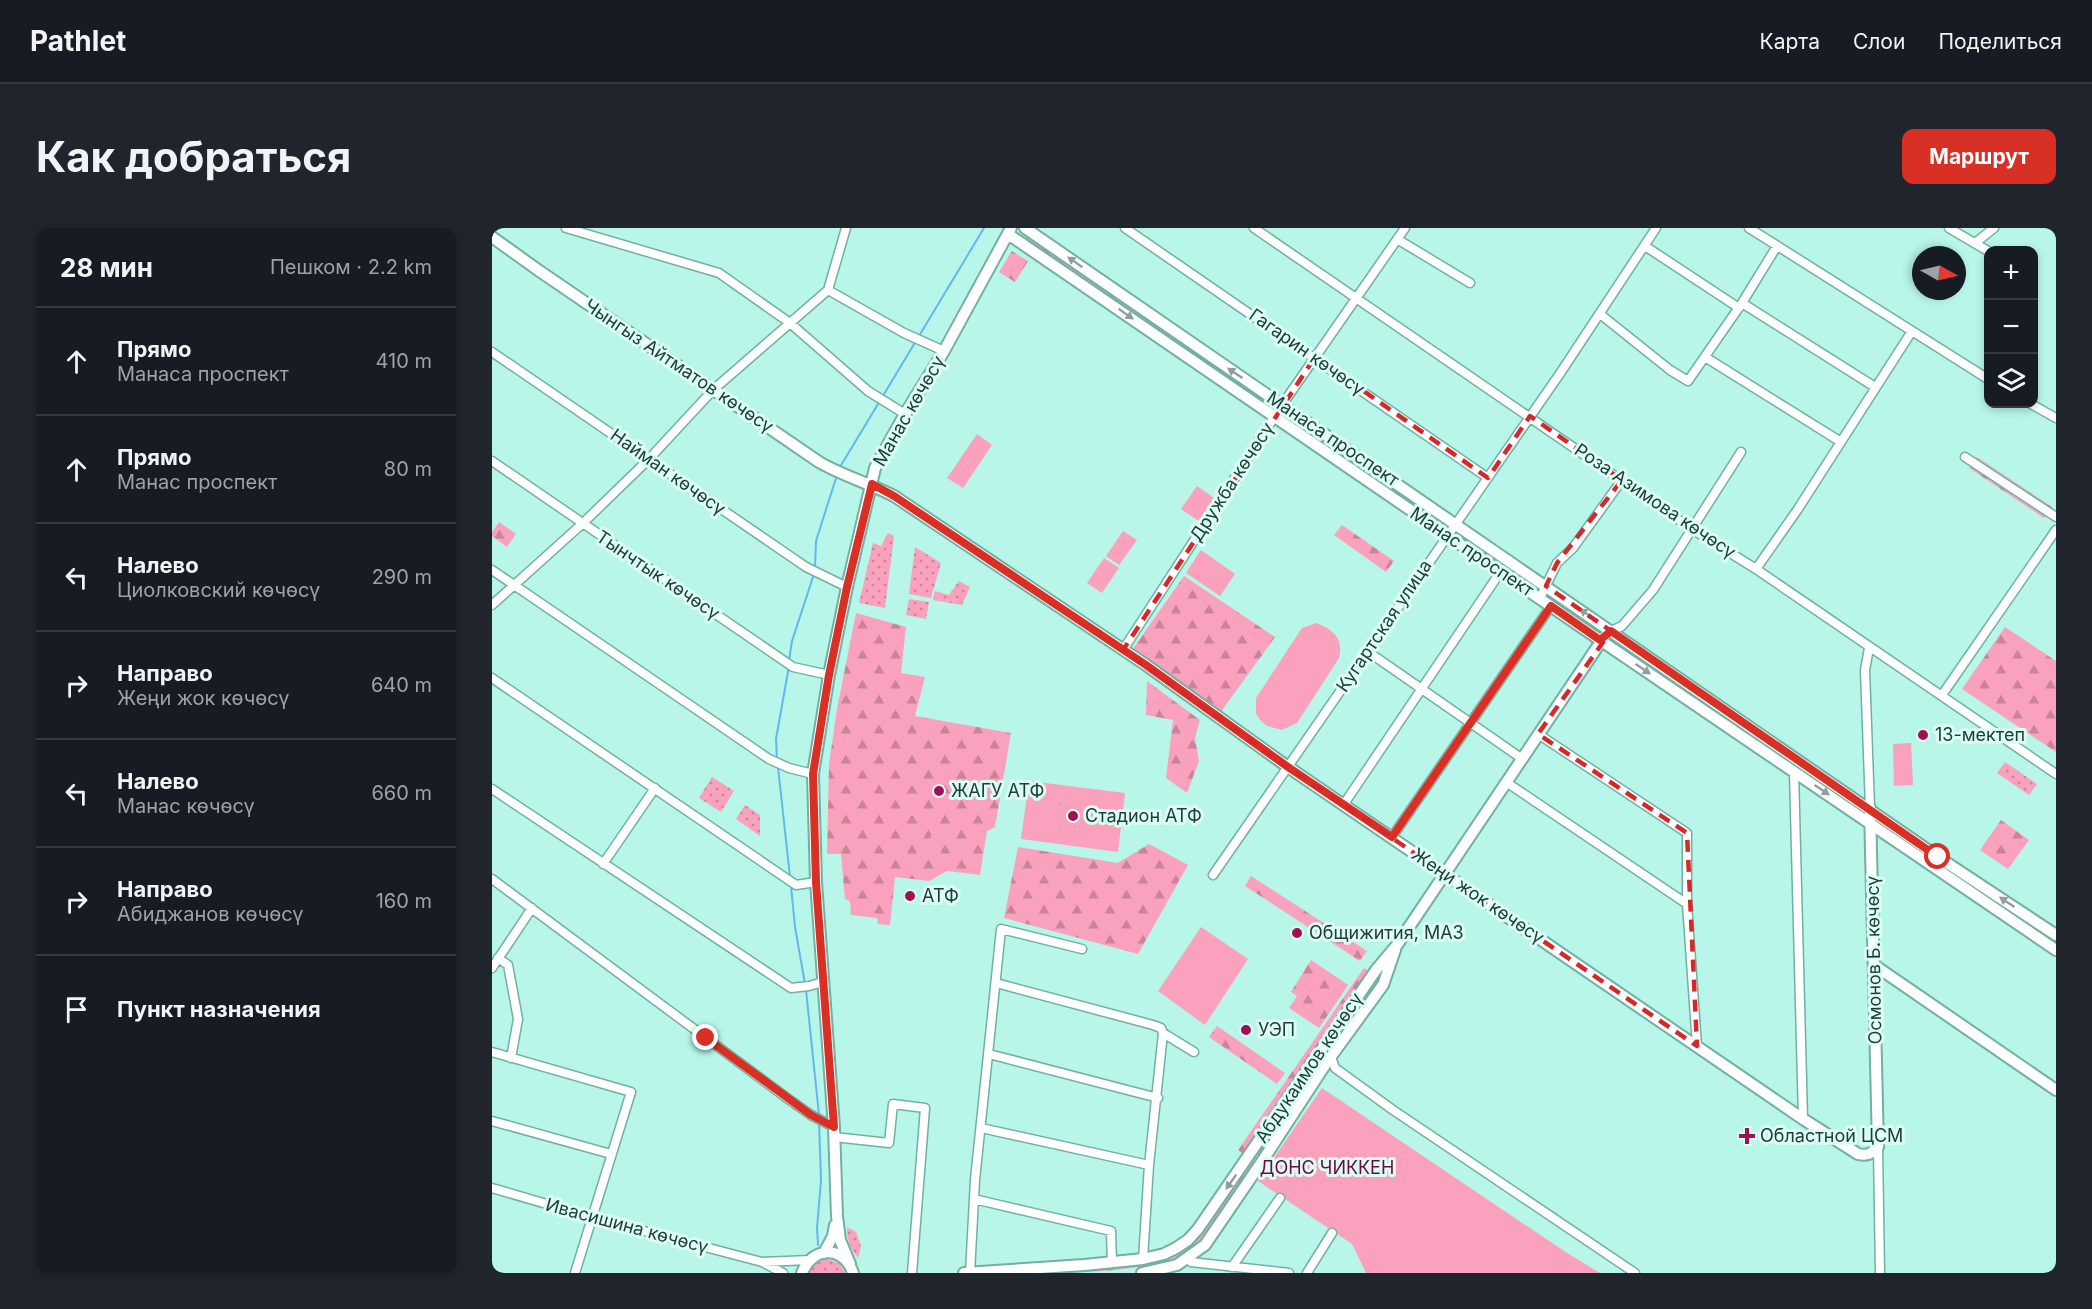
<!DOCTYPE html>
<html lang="ru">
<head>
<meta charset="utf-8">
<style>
	:root { --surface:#171b24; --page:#20242c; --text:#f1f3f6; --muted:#9ea1a6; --line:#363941; --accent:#d93025 }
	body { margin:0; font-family:Inter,sans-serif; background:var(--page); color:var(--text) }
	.controls { position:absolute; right:18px; top:18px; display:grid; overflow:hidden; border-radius:12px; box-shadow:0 3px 9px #0003 }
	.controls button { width:54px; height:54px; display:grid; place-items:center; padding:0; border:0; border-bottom:2px solid var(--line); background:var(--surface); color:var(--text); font:30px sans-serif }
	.compass { position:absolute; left:1420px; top:18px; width:54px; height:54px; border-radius:50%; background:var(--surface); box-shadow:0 3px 9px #0003; rotate:98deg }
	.stop { position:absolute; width:18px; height:18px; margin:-14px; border:4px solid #d93025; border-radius:50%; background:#fff }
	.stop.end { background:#d93025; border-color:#fff; box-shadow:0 2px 6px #0008 }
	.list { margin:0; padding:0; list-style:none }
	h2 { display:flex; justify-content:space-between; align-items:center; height:78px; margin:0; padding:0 24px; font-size:26px }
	h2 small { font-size:20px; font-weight:400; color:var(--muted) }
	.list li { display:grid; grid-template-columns:39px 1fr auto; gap:18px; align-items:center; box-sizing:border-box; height:108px; padding:0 24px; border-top:2px solid var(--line) }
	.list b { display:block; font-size:22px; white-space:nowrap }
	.list p { margin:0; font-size:20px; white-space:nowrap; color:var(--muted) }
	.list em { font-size:20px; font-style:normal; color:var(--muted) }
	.icon { flex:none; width:33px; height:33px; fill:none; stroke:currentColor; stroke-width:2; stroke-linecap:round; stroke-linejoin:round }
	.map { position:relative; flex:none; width:1564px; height:1045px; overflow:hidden; border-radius:12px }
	header { display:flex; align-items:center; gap:36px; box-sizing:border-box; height:84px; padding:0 30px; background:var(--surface); border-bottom:2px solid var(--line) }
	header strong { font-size:28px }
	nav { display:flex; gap:33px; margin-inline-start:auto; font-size:21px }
	.intro { display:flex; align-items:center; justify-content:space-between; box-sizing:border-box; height:144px; padding:0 36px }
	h1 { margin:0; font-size:42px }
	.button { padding:15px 27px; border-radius:12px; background:var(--accent); color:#fff; font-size:21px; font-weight:700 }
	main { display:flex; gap:36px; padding:0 36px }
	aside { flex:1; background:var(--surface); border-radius:12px; box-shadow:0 3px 9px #0003 }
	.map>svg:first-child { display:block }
	.grass { fill:url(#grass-dots) }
	.forest { fill:url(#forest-firs) }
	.green { fill:#f9a1bd }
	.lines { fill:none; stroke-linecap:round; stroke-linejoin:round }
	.stream { stroke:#64b7ee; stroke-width:2 }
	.minor-casing { stroke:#73afa3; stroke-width:11 }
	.major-casing { stroke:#73afa3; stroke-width:14 }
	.minor { stroke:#fff; stroke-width:8 }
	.major { stroke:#fff; stroke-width:10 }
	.oneway { fill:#919e9b }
	.route { stroke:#d93025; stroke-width:8 }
	.marked { fill:none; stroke:#d62828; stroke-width:4.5; stroke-dasharray:12 8; stroke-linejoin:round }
	.poi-dot { fill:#a11056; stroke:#dafef6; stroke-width:2 }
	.labels { text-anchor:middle; stroke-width:6; stroke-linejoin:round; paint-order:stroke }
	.street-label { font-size:18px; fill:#233c37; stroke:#dafef6 }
	.poi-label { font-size:18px; fill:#233c37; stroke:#dafef6; text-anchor:start }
	.park-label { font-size:18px; fill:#75063c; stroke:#dafef6 }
</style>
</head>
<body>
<header>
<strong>Pathlet</strong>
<nav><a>Карта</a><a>Слои</a><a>Поделиться</a></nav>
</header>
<div class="intro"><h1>Как добраться</h1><a class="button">Маршрут</a></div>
<main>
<aside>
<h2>28 мин<small>Пешком · 2.2 km</small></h2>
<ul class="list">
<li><svg class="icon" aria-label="ahead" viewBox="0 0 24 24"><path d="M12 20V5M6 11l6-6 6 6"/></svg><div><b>Прямо</b><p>Манаса проспект</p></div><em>410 m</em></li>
<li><svg class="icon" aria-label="ahead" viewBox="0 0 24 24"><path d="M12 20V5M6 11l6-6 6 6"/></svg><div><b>Прямо</b><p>Манас проспект</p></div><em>80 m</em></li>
<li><svg class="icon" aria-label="left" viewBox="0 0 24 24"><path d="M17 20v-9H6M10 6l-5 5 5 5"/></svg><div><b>Налево</b><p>Циолковский көчөсү</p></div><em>290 m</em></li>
<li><svg class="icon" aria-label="right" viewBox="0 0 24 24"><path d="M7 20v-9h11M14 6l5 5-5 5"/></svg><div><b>Направо</b><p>Жеңи жок көчөсү</p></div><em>640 m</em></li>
<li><svg class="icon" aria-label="left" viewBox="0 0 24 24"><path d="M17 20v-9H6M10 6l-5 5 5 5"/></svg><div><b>Налево</b><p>Манас көчөсү</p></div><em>660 m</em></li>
<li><svg class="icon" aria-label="right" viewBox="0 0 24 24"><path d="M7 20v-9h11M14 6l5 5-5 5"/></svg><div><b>Направо</b><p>Абиджанов көчөсү</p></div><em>160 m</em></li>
<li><svg class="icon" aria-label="arrive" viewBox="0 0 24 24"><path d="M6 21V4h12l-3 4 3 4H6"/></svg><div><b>Пункт назначения</b></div></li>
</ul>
</aside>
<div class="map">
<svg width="1564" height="1045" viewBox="0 0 1564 1045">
	<defs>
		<pattern id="grass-dots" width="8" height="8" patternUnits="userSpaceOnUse" patternTransform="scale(1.5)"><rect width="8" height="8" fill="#f9a1bd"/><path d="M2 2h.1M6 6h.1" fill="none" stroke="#c9849a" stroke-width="1.8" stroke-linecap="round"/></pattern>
		<pattern id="forest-firs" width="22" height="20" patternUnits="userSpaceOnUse" patternTransform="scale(1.5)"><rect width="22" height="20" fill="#f9a1bd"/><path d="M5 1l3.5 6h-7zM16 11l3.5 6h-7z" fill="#c9849a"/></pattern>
	</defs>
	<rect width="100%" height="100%" fill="#b8f6e9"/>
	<path class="grass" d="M396,305l6,3 -9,72 -26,-5 14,-60 8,3z
		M423,319l26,16 -10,35 -22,-4z
		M467,353l11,6 -8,18 -29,-5 2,-9 14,4z
		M417,371l20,3 -3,17 -20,-4z
		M1513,534l32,22 -8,11 -32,-22z
		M220,549l22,14 -13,21 -22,-14z
		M253,577l15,10v21l-24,-17z
		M355,999l9,5 5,14 -3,12c-8,-10 -11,-18 -11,-31z
		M335,1031l12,4 6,10h-37l7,-10z"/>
	<path class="forest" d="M534,7h2l145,99 -1,2 -3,2 -142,-98z
		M520,23l16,10 -13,21 -16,-10z
		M692,116l86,59 -1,2h-2l-84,-58z
		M794,185l155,105 -2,5 -154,-105z
		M1485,229l75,50 -8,11 -75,-50z
		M7,294l17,12 -9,13 -15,-11v-4z
		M850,297l52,36 -8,11 -52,-37z
		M692,348l91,61 -55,76 -90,-60z
		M364,385l50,14 -5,46 24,4 -10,39 96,17 -16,94 -8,4 -7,44 -33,-4 -18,10 -34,-4 -5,48 -12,-1 -1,-6 -26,-3 -1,-14 -5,-2 -4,-45h-14l2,-90 8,-55z
		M1513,399l51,34v91l-94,-63z
		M1122,411l87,60 -2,2 -87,-59z
		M655,453l53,39 -5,18 4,23 -12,32 -21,-15 7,-58 -27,-5z
		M1509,592l28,20 -21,29 -28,-19z
		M657,616l39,21 -50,89 -134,-36 14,-71 100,16z
		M759,648l116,75 -7,10 -115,-75z
		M819,732l37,25 -29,43 -30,-20 8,-12 -6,-4z
		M872,740l4,3 -126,182 -4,-3z
		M883,750l5,2 -118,174h-4l-1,-4z
		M725,798l68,47 -8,11 -68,-47z
		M760,933l3,2c-18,26 -39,65 -63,86 -32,24 -120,24 -162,24l137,-17z"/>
	<path class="green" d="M485,206l15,11 -29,43 -16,-10z
		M705,258l17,12 -15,23 -18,-12z
		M631,303l14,9 -18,25 -13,-9z
		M709,322l34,24 -15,22 -34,-23z
		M612,330l15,10 -17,25 -15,-10z
		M824,395c17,6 28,16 23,35l-42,65 -15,7 -15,-4 -6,-5 -5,-7v-16l46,-70z
		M1419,515l2,42 -19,1 -1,-42z
		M537,553l96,12 -7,59 -97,-13z
		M439,606l12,2 -3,25 -12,-1z
		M709,699l47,32 -43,66 -47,-34z
		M830,860l245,165 33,20h-234l-14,-29 -94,-63z"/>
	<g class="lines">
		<path class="stream" d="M427,108l65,-108
			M348,239l76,-126
			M323,340l1,-27 21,-66
			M297,432l3,-19 22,-67
			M285,533l-1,-22 13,-73
			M286,539l12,110
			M299,658l4,41 10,57
			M314,762l13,125
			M326,1017l-1,-17 4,-48 -2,-59"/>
		<defs>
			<path id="minor" d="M74,0l153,45 71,50 78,68 37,23
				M633,0l363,250
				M762,0l438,301 64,40 300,205
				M1257,0l239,151
				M1457,0l39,23
				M905,11l73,44
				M1483,15l19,-15
				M1153,18l94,62
				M336,62l76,43 40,18
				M336,62l18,-62
				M1250,75l133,84
				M1108,86l70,56 18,11 54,-78 35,-57
				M0,124l314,215 41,20
				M1213,129l136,85
				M1539,176l25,14
				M1473,229l91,60
				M0,233l301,206 36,8
				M1264,341l42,-60 114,-178
				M0,342l277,189 20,9 24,6
				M1048,370l17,-35 16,-15 49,-68
				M0,377l90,-81 67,-65 64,-69 115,-100
				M1119,403l11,-5 31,-36 88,-138
				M1377,420l-4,22 5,138
				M631,422l159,-245 123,-177
				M875,423l154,107
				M0,450l304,207 20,-3
				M1450,467l114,-165
				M1046,506l149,99v71l10,142
				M1302,544l9,347
				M1014,554l181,122
				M0,561l299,199 18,-2 14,-4
				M852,576l157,-233
				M900,609l159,-231
				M111,636l52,-76
				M721,647l348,-503 95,-144
				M0,651l295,219 24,17 23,12
				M6,730l10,7 10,54 -7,39
				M0,740l40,-60
				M504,755l157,42 8,3 2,5 31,19
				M0,824l139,40 -56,181
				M497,826l169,44
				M839,829l4,11 58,42 242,163
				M0,893l119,33
				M489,900l168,37
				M342,909l55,6 4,-39 32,4 -13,165
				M1386,919l2,126
				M0,960l99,29 171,45 21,11
				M482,971l137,32 1,31
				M651,1031l6,-94 14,-132
				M270,1034l48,-2
				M699,1034l98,11
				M740,1039l48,-69
				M478,1045l5,-93 26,-251 81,20
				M815,1045l25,-40"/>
			<path id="major" d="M533,0l913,629 118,78
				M516,6l592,406 456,310
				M0,9l46,33 281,192c24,14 50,21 75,34l252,169 142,102 515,352 55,35c9,2 14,0 20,-7l-8,-339
				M1382,737l182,125
				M332,1025l9,-17 2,-11
				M358,1036l-10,-24 -3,-24 -3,-89 -18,-245 -3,-108 16,-99 18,-88 28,-119 30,-54 39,-63 67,-123
				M310,1045c10,-27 42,-28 51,0
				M472,1045l120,-8 59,-6 21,-5 12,-6 12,-8 10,-11 178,-259 21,-25 207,-308
				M650,1045l35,-8 28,-20 58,-85 64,-98 56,-77 12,-35"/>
		</defs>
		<use href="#minor" class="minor-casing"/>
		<use href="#major" class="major-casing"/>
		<use href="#minor" class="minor"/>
		<use href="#major" class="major"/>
	</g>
	<defs><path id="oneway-solid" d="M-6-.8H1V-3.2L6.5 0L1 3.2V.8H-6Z" transform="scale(1.5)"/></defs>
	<g class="oneway">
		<use href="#oneway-solid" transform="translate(583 34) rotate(-145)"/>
		<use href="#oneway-solid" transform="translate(634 86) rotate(35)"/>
		<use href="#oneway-solid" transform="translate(743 145) rotate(-146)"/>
		<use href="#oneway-solid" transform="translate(1095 386) rotate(-145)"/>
		<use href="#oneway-solid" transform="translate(1151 441) rotate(34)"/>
		<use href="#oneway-solid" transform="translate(1330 562) rotate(34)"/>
		<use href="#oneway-solid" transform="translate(1515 674) rotate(-146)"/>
		<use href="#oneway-solid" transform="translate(739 954) rotate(125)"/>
	</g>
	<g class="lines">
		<path class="route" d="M214,810l105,77 23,12 -18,-245 -3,-108 16,-99 18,-88 25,-103 22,12 252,169 142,102 104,70 159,-231 49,34 11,-9 327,226"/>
	</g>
	<path class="marked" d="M823,129l173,121 42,-62 92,64 -65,83 -11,23 65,45 -73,103 149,99 10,213 -409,-279 -165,-117z"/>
	<g class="poi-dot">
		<circle cx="1431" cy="507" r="6"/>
		<circle cx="447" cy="563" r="6"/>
		<circle cx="581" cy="588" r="6"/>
		<circle cx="418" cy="668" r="6"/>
		<circle cx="805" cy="705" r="6"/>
		<circle cx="754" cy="802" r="6"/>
		<path d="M1252 899h6v6h6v6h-6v6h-6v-6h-6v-6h6z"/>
	</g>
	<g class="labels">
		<g class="street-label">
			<text transform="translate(815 124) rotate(35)" y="6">Гагарин көчөсү</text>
			<text transform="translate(187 138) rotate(34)" y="6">Чынгыз Айтматов көчөсү</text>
			<text transform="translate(417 183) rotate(-60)" y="6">Манас көчөсү</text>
			<text transform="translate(841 211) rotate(34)" y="6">Манаса проспект</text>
			<text transform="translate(176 244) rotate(35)" y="6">Найман көчөсү</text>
			<text transform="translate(740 254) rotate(-57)" y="6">Дружба көчөсү</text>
			<text transform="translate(1163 273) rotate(34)" y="6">Роза Азимова көчөсү</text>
			<text transform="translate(980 324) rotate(34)" y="6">Манас проспект</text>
			<text transform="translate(166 347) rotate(34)" y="6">Тынчтык көчөсү</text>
			<text transform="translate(892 398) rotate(-56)" y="6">Кугартская улица</text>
			<text transform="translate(986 668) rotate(34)" y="6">Жеңи жок көчөсү</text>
			<text transform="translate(1382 732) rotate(-91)" y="6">Осмонов Б. көчөсү</text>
			<text transform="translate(817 840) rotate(-56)" y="6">Абдукаимов көчөсү</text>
			<text transform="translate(135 998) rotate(15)" y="6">Ивасишина көчөсү</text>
		</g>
		<g class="poi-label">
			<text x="1443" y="513">13-мектеп</text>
			<text x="459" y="569">ЖАГУ АТФ</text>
			<text x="593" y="594">Стадион АТФ</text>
			<text x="430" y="674">АТФ</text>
			<text x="817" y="711">Общижития, МАЗ</text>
			<text x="766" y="808">УЭП</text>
			<text x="1268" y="914">Областной ЦСМ</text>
		</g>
		<g class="park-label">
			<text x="835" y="946">ДОНС ЧИККЕН</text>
		</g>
	</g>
</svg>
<div class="controls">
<button>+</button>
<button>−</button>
<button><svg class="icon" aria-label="layers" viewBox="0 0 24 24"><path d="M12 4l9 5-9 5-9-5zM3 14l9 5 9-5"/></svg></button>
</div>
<svg class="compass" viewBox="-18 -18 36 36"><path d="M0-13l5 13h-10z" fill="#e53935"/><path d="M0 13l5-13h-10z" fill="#9ea1a6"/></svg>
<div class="stop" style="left:1446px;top:629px"></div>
<div class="stop end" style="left:214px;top:810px"></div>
</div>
</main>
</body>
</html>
